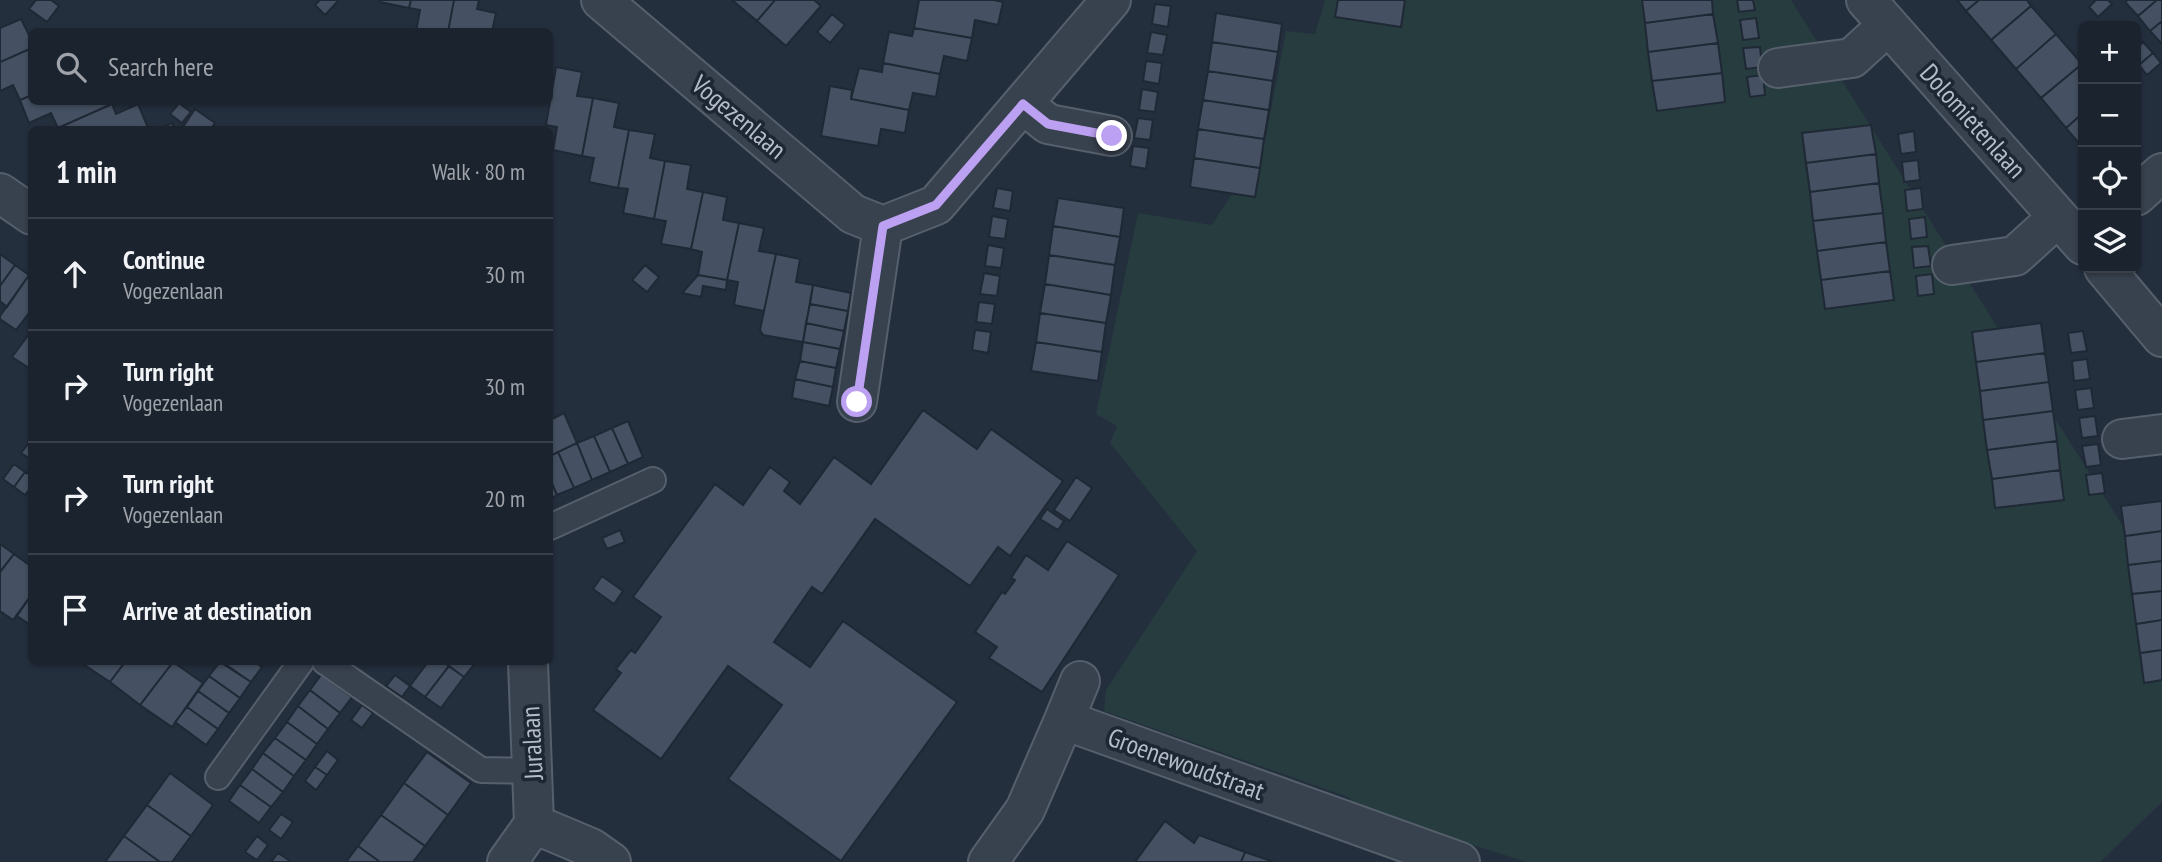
<!DOCTYPE html>
<html lang="en">
<head>
<meta charset="utf-8">
<style>
	:root { --surface:#1b232e; --page:#282f3a; --text:#f1f3f6; --muted:#a0a4aa; --line:#39404a }
	body { margin:0; font-family:"PT Sans Narrow",sans-serif; background:var(--page); color:var(--text) }
	.controls { position:absolute; right:21px; top:21px; display:grid; overflow:hidden; border-radius:10px; box-shadow:0 2px 5px #0004 }
	.controls button { width:63px; height:63px; display:grid; place-items:center; padding:0; border:0; border-bottom:2px solid var(--line); background:var(--surface); color:var(--text); font:35px sans-serif }
	.stop { position:absolute; width:21px; height:21px; margin:-16px; border:5px solid #bca0f2; border-radius:50%; background:#fff }
	.stop.end { background:#bca0f2; border-color:#fff; box-shadow:0 2px 7px #0008 }
	.list { margin:0; padding:0; list-style:none }
	h2 { display:flex; justify-content:space-between; align-items:center; height:91px; margin:0; padding:0 28px; font-size:30px }
	h2 small { font-size:23px; font-weight:400; color:var(--muted) }
	.list li { display:grid; grid-template-columns:46px 1fr auto; gap:21px; align-items:center; box-sizing:border-box; height:112px; padding:0 28px; border-top:2px solid var(--line) }
	.list b { display:block; font-size:26px; white-space:nowrap }
	.list p { margin:0; font-size:23px; white-space:nowrap; color:var(--muted) }
	.list em { font-size:23px; font-style:normal; color:var(--muted) }
	.icon { flex:none; width:38px; height:38px; fill:none; stroke:currentColor; stroke-width:2; stroke-linecap:round; stroke-linejoin:round }
	.map { position:relative; flex:none; width:2162px; height:862px; overflow:hidden }
	.search { position:absolute; background:var(--surface); box-shadow:0 2px 5px #0004; left:28px; top:28px; width:525px; height:77px; display:flex; align-items:center; gap:18px; box-sizing:border-box; padding:0 24px; border-radius:10px; color:var(--muted); font-size:26px }
	.panel { position:absolute; background:var(--surface); box-shadow:0 2px 5px #0004; left:28px; top:126px; width:525px; height:539px; border-radius:10px }
	.map>svg:first-child { display:block }
	.green { fill:#263c3f }
	.building { fill:#455162; stroke:#1f2835; stroke-width:2 }
	.lines { fill:none; stroke-linecap:round; stroke-linejoin:round }
	.lane-casing { stroke:#565f6c; stroke-width:28 }
	.street-casing { stroke:#565f6c; stroke-width:42 }
	.lane { stroke:#38414e; stroke-width:24 }
	.street { stroke:#38414e; stroke-width:38 }
	.route { stroke:#bca0f2; stroke-width:9 }
	.labels { text-anchor:middle; stroke-width:7; stroke-linejoin:round; paint-order:stroke }
	.street-label { font-size:26px; fill:#b4bcc9; stroke:#1d2633 }
</style>
</head>
<body>
<div class="map">
<svg width="2162" height="862" viewBox="0 0 2162 862">
	<rect width="100%" height="100%" fill="#242f3e"/>
	<path class="green" d="M1325,0h466l371,588v214l-62,60h-573l-178,-56 2,-8 -247,-87 2,-21 91,-139 -87,-108 7,-17 -21,-12 42,-201 74,12 53,-83 21,-111 29,3z"/>
	<path class="building" d="M36,0h15l8,6 -12,16 -18,-13z
		M320,0h17l1,1 -13,14 -10,-10z
		M380,0h31l-2,8 -29,-6z
		M411,0h43l-6,32h-32l4,-22 -11,-2z
		M454,0h25l-2,9 19,4 -4,19h-44z
		M732,0h43l-18,21z
		M775,0h39l7,6 -35,40 -29,-25z
		M919,0h75l9,2 -5,23 -23,-5 -3,18 -58,-10z
		M1338,0h67l-4,27 -66,-10z
		M1642,0h70l1,14 -68,9z
		M1737,0h16l2,10 -16,2z
		M1957,0h22l-13,11z
		M1979,0h48l4,6 -40,34 -25,-29z
		M2096,0h12l4,4 -14,13 -9,-10z
		M2128,0h29l-19,16 -13,-14z
		M2157,0h5v21l-12,10 -12,-15z
		M1155,4l16,2 -3,21 -16,-3z
		M2031,6l25,28 -40,35 -25,-29z
		M1216,13l66,11 -4,28 -66,-10z
		M832,14l13,11 -15,18 -13,-11z
		M1713,14l5,29 -70,9 -3,-29z
		M1756,18l3,20 -16,2 -3,-20z
		M21,19l11,22v7l-32,14v-34z
		M2162,21v23l-12,-13z
		M914,28l58,10 -5,23 -23,-5 -4,18 -57,-11 6,-31 23,4z
		M1151,32l16,3 -4,20 -16,-2z
		M2056,34l26,30 -41,34 -25,-29z
		M1212,42l66,10 -5,29 -65,-10z
		M2143,42l10,11 -14,12 -3,-3v-13z
		M1718,43l4,30 -70,8 -4,-29z
		M1760,47l2,20 -16,2 -3,-21z
		M32,48v47l-12,5 -7,-15 -13,6v-29z
		M2153,53l8,10 -14,12 -8,-10z
		M1146,61l16,2 -3,21 -16,-3z
		M883,63l57,11 -4,23 -23,-4 -4,17 -58,-11 8,-31 23,4z
		M2082,64l1,49 -17,15 -25,-30z
		M556,67l26,5 -5,24 16,2 -11,58 -29,-6 4,-23 -11,-2z
		M1208,71l65,10 -4,29 -66,-10z
		M1722,73l3,29 -68,9 -5,-30z
		M1763,75l2,20 -15,2 -3,-20z
		M830,86l22,4 -1,9 58,11 -4,23 -24,-4 -3,17 -57,-10z
		M1142,89l16,3 -3,20 -16,-2z
		M32,95v7h79l1,2 -54,24 -7,-15 -22,10 -9,-23z
		M593,98l26,5 -5,24 15,3 -11,58 -29,-6 5,-24 -12,-2z
		M1203,100l66,10 -5,29 -66,-10z
		M179,103l12,9 -9,11 -12,-9z
		M112,104l4,10 22,-10 11,26h-90l-1,-2z
		M195,109l20,14 -5,7h-29z
		M2083,113v35l-17,-20z
		M1138,118l15,2 -3,20 -16,-2z
		M172,123l3,7h-17z
		M1871,125l5,29 -70,9 -4,-30z
		M1198,129l66,10 -4,29 -66,-10z
		M629,130l26,4 -5,24 15,3 -11,58 -31,-6 5,-24 -10,-1z
		M1914,131l2,21 -15,2 -3,-20z
		M1133,146l16,2 -3,21 -16,-3z
		M1876,154l3,29 -69,9 -4,-29z
		M1194,158l66,10 -5,29 -65,-10z
		M1918,160l2,20 -16,2 -2,-20z
		M665,161l26,4 -4,24 16,3 -12,57 -30,-5 5,-23 -12,-2z
		M1879,183l4,30 -70,8 -3,-29z
		M997,188l16,3 -3,20 -17,-3z
		M1921,188l2,21 -16,2 -2,-21z
		M703,192l24,5 -4,23 16,3 -12,57 -29,-5 4,-23 -11,-3z
		M1058,198l66,10 -4,29 -67,-11z
		M1883,213l3,29 -69,9 -4,-30z
		M992,216l16,3 -3,20 -16,-2z
		M1925,217l2,20 -16,2 -2,-20z
		M739,223l25,5 -5,23 17,3 -12,57 -30,-6 4,-23 -11,-2z
		M1053,226l67,11 -5,28 -66,-10z
		M1886,242l4,29 -69,9 -4,-29z
		M988,245l16,3 -3,20 -16,-2z
		M1928,246l3,20 -17,2 -2,-21z
		M0,254l15,11 -15,21z
		M776,254l24,5 -4,23 17,3 -10,57 -40,-7 -3,-5z
		M1049,255l66,10 -4,30 -66,-11z
		M15,265l14,10 -22,32 -7,-6v-15z
		M645,265l14,12 -12,15 -15,-12z
		M1890,271l4,29 -69,9 -4,-29z
		M984,273l16,3 -3,20 -17,-2z
		M1932,274l2,20 -16,2 -2,-20z
		M29,275l3,2v32l-16,21 -16,-11v-3z
		M698,275l29,5 -1,10 -23,-4 -2,11 -19,-4z
		M1045,284l66,11 -5,28 -66,-10z
		M813,285l38,8 -3,18 -38,-7z
		M979,302l16,2 -3,20 -16,-2z
		M810,304l38,7 -4,20 -38,-8z
		M1040,313l66,10 -4,29 -66,-10z
		M806,323l38,8 -4,18 -37,-7z
		M2041,323l4,30 -69,9 -4,-30z
		M32,330v40l-20,-13z
		M975,330l16,2 -3,21 -16,-3z
		M2083,331l4,20 -16,2 -3,-20z
		M803,342l37,7 -4,19 -36,-7z
		M1036,342l66,10 -4,29 -67,-10z
		M2045,353l4,29 -69,9 -4,-29z
		M2087,359l3,20 -16,2 -2,-20z
		M800,361l36,7 -3,19 -38,-8z
		M795,379l38,8 -4,19 -37,-8z
		M2049,382l4,29 -70,9 -3,-29z
		M2091,388l3,20 -16,2 -3,-20z
		M923,410l54,39 14,-20 72,52 -53,75 -12,-9 -28,39 -95,-67 -53,75 -10,-7 -38,55 36,25 33,-46 114,81 -116,159 -113,-82 54,-74 -54,-39 -67,93 -68,-49 28,-37 -5,-4 15,-19 4,3 26,-36 -28,-20 82,-113 28,21 27,-38 20,15 -6,9 16,13 34,-47 37,27z
		M2053,411l4,30 -70,9 -4,-30z
		M564,413l13,30 -27,13v-36z
		M2095,416l3,20 -16,2 -3,-20z
		M628,421l15,36 -15,7 -16,-36z
		M612,428l16,36 -18,8 -16,-36z
		M594,436l16,36 -18,8 -15,-37z
		M32,439v21l-11,-7z
		M2057,441l3,29 -68,9 -5,-29z
		M577,443l15,37 -18,8 -16,-36z
		M2098,444l3,21 -15,2 -4,-21z
		M558,452l16,36 -17,7 -7,-16v-23z
		M14,464l11,8 -11,15 -11,-8z
		M2060,470l4,30 -69,8 -3,-29z
		M25,472l7,4v10l-7,9 -11,-8z
		M2102,473l3,20 -16,2 -3,-20z
		M1076,477l16,11 -22,33 -16,-11z
		M550,479l7,16 -7,4z
		M2162,501v30l-37,5 -4,-30z
		M1047,509l17,12 -6,9 -18,-11z
		M620,530l5,12 -18,7 -5,-11z
		M2162,531v30l-34,4 -3,-29z
		M1067,541l52,34 -77,117 -53,-34 8,-11 -22,-15 27,-40 3,2 10,-14 -4,-2 15,-23 22,15z
		M0,544l14,10 -14,18z
		M14,554l18,13v27l-19,26 -13,-9v-39z
		M2162,561v30l-30,3 -4,-29z
		M602,576l21,15 -9,13 -21,-15z
		M2162,591v29l-26,4 -4,-30z
		M32,594v32l-15,-10z
		M2162,620v30l-22,3 -4,-29z
		M2162,650v30l-18,3 -4,-30z
		M80,662h45l-15,20z
		M125,662h48l-33,43 -30,-23z
		M173,662l30,21 -31,44 -32,-22z
		M220,662l31,20 -11,16 -31,-22z
		M222,662h33l7,5 -11,15z
		M428,662h15l6,4 -24,31 -15,-11z
		M443,662h33l-12,15z
		M449,666l15,11 -23,31 -16,-11z
		M321,675l31,22 -12,16 -30,-23z
		M395,675l15,11 -8,11 -16,-11z
		M209,676l31,22 -11,15 -31,-22z
		M310,690l30,23 -12,16 -30,-23z
		M198,691l31,22 -11,16 -31,-22z
		M362,705l11,8 -11,15 -11,-8z
		M298,706l30,23 -11,15 -30,-22z
		M187,707l31,22 -12,16 -31,-23z
		M287,722l30,22 -11,16 -31,-22z
		M275,738l31,22 -12,16 -31,-23z
		M327,751l11,9 -11,15 -12,-8z
		M427,752l44,31 -23,32 -44,-32z
		M263,753l31,23 -11,16 -31,-23z
		M315,767l12,8 -11,15 -11,-9z
		M252,769l31,23 -12,15 -31,-22z
		M170,773l43,32 -22,31 -44,-31z
		M404,783l44,32 -23,31 -44,-31z
		M240,785l31,22 -12,16 -30,-22z
		M147,805l44,31 -19,26h-12l-36,-26z
		M281,814l12,8 -12,17 -12,-9z
		M381,815l44,31 -12,16h-33l-22,-16z
		M1165,821l29,22 5,-8 46,17 -4,10h-106z
		M124,836l36,26h-55z
		M257,836l11,9 -11,15 -12,-8z
		M358,846l22,16h-34z
		M1245,852l29,10h-33z
		M278,853l12,8 -1,1h-18z"/>
	<g class="lines">
		<defs>
			<path id="lane" d="M550,527l103,-47
				M325,662l156,108 53,1
				M218,777l83,-115"/>
			<path id="street" d="M601,0l252,214 30,12 53,-21 175,-205
				M1866,0l217,245
				M1778,68l74,-10 35,-32
				M1023,104l25,20 64,12
				M0,193l32,22
				M2136,196l26,-23
				M1952,265l63,-9 43,-39
				M2104,268l58,69
				M857,402l26,-176
				M2122,439l40,-5
				M1064,720l16,-39
				M534,824l57,24 20,14
				M507,862l27,-38 -6,-162
				M988,862l37,-52 39,-90 396,142"/>
		</defs>
		<use href="#lane" class="lane-casing"/>
		<use href="#street" class="street-casing"/>
		<use href="#lane" class="lane"/>
		<use href="#street" class="street"/>
	</g>
	<g class="lines">
		<path class="route" d="M857,402l26,-176 53,-21 87,-101 25,20 64,12"/>
	</g>
	<g class="labels">
		<g class="street-label">
			<text transform="translate(739 117) rotate(40)" y="9">Vogezenlaan</text>
			<text transform="translate(1973 121) rotate(48)" y="9">Dolomietenlaan</text>
			<text transform="translate(532 743) rotate(-93)" y="9">Juralaan</text>
			<text transform="translate(1186 764) rotate(20)" y="9">Groenewoudstraat</text>
		</g>
	</g>
</svg>
<div class="controls">
<button>+</button>
<button>−</button>
<button><svg class="icon" aria-label="locate" viewBox="0 0 24 24"><circle cx="12" cy="12" r="6"/><path d="M12 2v4M12 18v4M2 12h4M18 12h4"/></svg></button>
<button><svg class="icon" aria-label="layers" viewBox="0 0 24 24"><path d="M12 4l9 5-9 5-9-5zM3 14l9 5 9-5"/></svg></button>
</div>
<div class="stop" style="left:857px;top:402px"></div>
<div class="stop end" style="left:1112px;top:136px"></div>
<div class="search"><svg class="icon" aria-label="search" viewBox="0 0 24 24"><circle cx="10" cy="10" r="6"/><path d="M15 15l6 6"/></svg>Search here</div>
<section class="panel">
<h2>1 min<small>Walk · 80 m</small></h2>
<ul class="list">
<li><svg class="icon" aria-label="ahead" viewBox="0 0 24 24"><path d="M12 20V5M6 11l6-6 6 6"/></svg><div><b>Continue</b><p>Vogezenlaan</p></div><em>30 m</em></li>
<li><svg class="icon" aria-label="right" viewBox="0 0 24 24"><path d="M7 20v-9h11M14 6l5 5-5 5"/></svg><div><b>Turn right</b><p>Vogezenlaan</p></div><em>30 m</em></li>
<li><svg class="icon" aria-label="right" viewBox="0 0 24 24"><path d="M7 20v-9h11M14 6l5 5-5 5"/></svg><div><b>Turn right</b><p>Vogezenlaan</p></div><em>20 m</em></li>
<li><svg class="icon" aria-label="arrive" viewBox="0 0 24 24"><path d="M6 21V4h12l-3 4 3 4H6"/></svg><div><b>Arrive at destination</b></div></li>
</ul>
</section>
</div>
</body>
</html>
